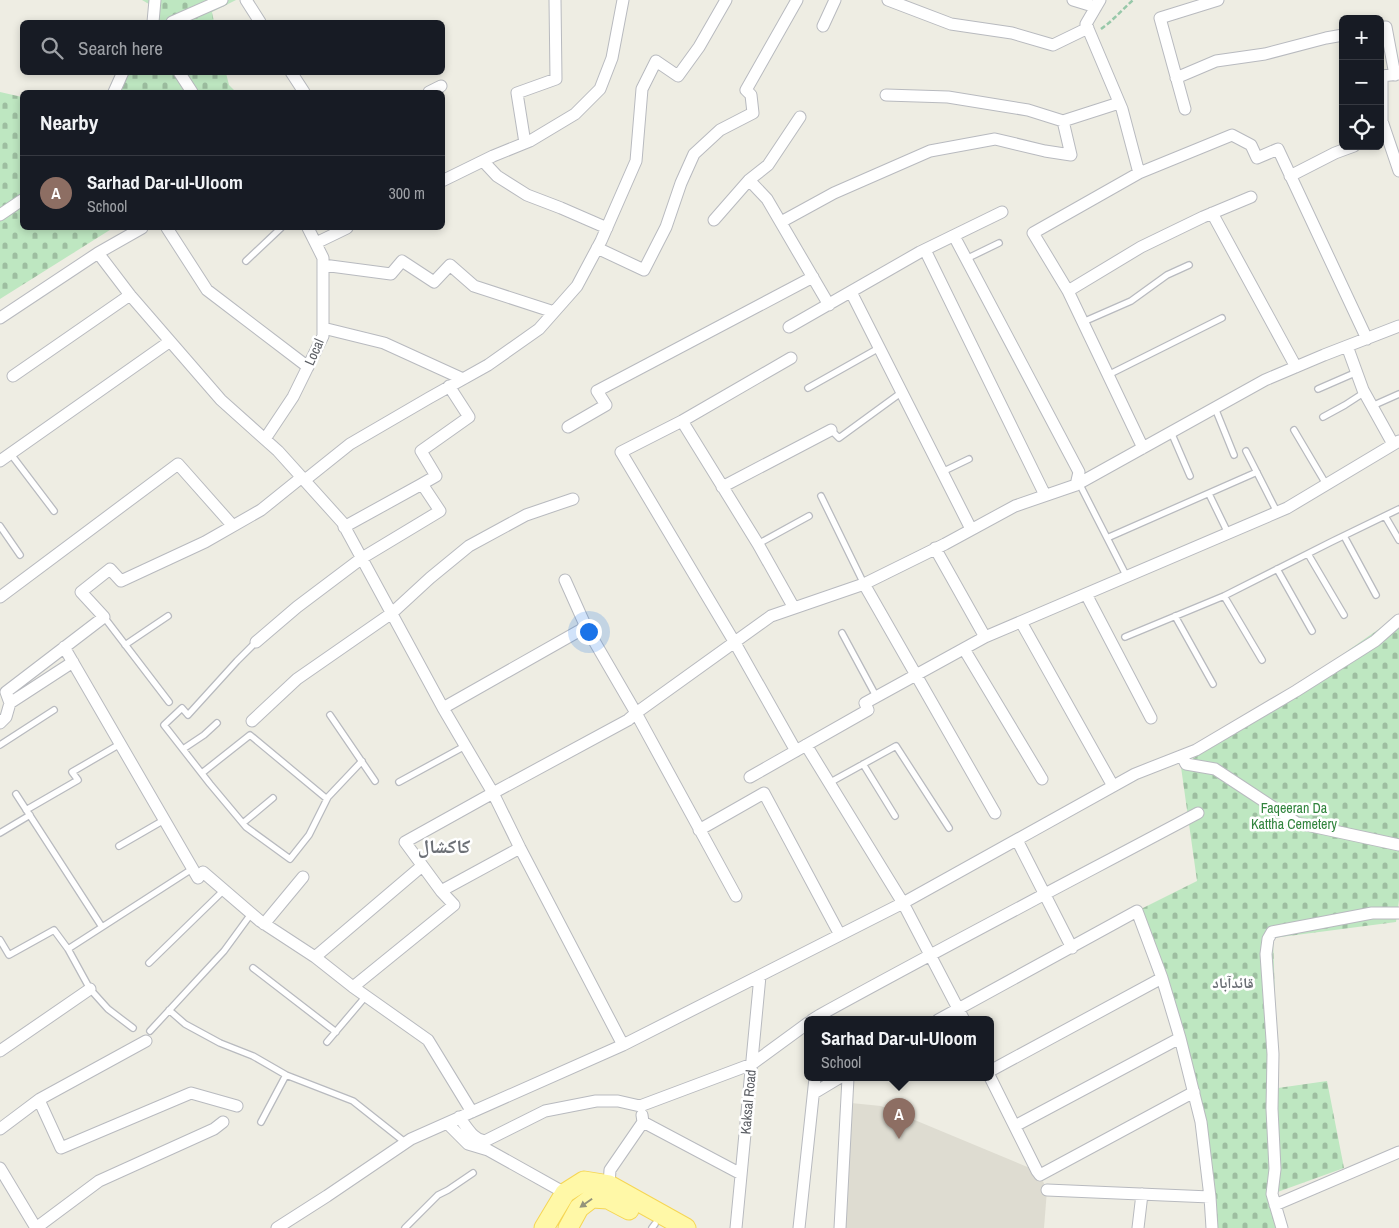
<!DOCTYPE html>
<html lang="en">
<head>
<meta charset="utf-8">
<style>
	:root { --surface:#171b24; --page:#20242c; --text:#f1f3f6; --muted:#9ea1a6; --line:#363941; --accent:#1a73e8 }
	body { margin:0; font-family:"Archivo Narrow","Noto Naskh Arabic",sans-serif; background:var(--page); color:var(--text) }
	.controls { position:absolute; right:15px; top:15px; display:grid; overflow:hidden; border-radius:8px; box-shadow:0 2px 8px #0003 }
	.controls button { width:45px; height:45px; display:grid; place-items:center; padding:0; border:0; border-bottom:1px solid var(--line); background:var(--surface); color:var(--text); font:25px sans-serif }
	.you { position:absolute; left:588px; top:631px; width:18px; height:18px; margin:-12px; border:4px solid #fff; border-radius:50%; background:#1a73e8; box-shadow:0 0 0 8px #1a73e833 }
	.badge { display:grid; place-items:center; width:32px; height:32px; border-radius:50%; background:var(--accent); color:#fff; font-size:16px; font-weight:700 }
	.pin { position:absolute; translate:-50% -41px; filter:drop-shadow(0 1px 2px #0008) }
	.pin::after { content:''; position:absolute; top:26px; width:18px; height:15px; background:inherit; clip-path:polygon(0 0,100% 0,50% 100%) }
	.popup { position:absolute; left:804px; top:1016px; width:190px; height:65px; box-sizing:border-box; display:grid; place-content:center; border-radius:8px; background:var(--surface); filter:drop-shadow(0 1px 4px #0005); font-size:16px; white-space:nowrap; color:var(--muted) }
	.popup b { font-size:19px; color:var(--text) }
	.popup::after { content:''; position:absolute; left:50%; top:100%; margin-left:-10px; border:10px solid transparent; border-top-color:var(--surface) }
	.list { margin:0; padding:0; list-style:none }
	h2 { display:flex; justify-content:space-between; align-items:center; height:65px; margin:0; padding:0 20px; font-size:21px }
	h2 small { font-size:16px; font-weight:400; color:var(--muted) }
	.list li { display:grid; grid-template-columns:32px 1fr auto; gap:15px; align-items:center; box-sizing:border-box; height:75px; padding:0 20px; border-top:1px solid var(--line) }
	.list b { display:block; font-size:19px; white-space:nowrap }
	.list p { margin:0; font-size:16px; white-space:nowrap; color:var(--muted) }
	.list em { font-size:16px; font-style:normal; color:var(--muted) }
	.icon { flex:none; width:28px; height:28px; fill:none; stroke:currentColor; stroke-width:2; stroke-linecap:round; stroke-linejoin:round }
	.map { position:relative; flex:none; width:1399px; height:1228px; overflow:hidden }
	.search { position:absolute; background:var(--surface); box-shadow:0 2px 8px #0003; left:20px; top:20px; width:425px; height:55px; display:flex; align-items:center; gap:12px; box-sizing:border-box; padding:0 18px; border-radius:8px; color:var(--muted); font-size:19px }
	.panel { position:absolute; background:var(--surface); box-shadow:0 2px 8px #0003; left:20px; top:90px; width:425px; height:140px; border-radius:8px }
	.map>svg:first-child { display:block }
	.education { fill:#dedcd1 }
	.cemetery { fill:url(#cemetery-stones) }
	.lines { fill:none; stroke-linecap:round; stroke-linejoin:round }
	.lane-casing { stroke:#b8babf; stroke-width:8 }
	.street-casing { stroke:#b8babf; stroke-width:13 }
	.primary-casing { stroke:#f6d654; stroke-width:21 }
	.path { stroke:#97c8a9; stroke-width:2.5; stroke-dasharray:5 2.5; stroke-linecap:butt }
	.lane { stroke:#fff; stroke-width:5.5 }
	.street { stroke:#fff; stroke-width:11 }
	.primary { stroke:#fff8a7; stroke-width:19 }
	.oneway { fill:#94947b }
	.labels { text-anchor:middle; stroke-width:5; stroke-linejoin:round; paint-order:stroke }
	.street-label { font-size:14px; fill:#5b5e64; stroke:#fff }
	.park-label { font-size:14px; fill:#31843d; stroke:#fff }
	.neighbourhood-label { font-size:15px; font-weight:bold; fill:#6c7076; stroke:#fff }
	.district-label { font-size:19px; font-weight:bold; fill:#6c7076; stroke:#fff }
</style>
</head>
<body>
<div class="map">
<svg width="1399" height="1228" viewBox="0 0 1399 1228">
	<defs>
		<pattern id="cemetery-stones" width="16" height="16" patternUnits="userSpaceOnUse" patternTransform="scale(1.25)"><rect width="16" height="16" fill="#bee7c1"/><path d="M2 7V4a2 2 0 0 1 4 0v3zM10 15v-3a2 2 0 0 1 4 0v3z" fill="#9dbea0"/></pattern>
	</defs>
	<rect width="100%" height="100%" fill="#eeede3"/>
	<path class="education" d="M841,1102l40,4 156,65 3,4 7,15 -3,38h-206z"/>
	<path class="cemetery" d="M142,0h94l-24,12 2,10h-68l8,-15z
		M123,72l103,1 3,12 7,7h-122z
		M0,92l22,5v131h91l-113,71z
		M1399,615v285l-3,22 -123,16 5,150 49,-7 17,87 -72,26 10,34h-71l-5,-59 -44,-191 -27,-66 62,-31 -16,-114z"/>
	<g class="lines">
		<defs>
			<path id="lane" d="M966,259l33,-16
				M246,261l35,-33
				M1083,322l48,-21 36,-26 22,-10
				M1108,375l114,-57
				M808,388l71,-40
				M1318,389l39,-17
				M1372,406l27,-12
				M1215,408l19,47
				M1323,417l22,-12 20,-13
				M831,430l8,8 63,-46
				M1294,430l32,54
				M1171,432l19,44
				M1246,451l31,61
				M10,453l44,58
				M942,472l27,-13
				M1079,483l48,94
				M1209,494l19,39
				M821,496l43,88
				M1385,516l14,24
				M0,526l20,29
				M1344,536l32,59
				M1107,538l150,-66
				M758,544l51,-28
				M1308,554l36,61
				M1277,569l35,62
				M1224,596l38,64
				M1175,616l38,68
				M104,617l65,85
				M842,633l34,63
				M1125,637l99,-41 107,-54 68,-33
				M256,642l-19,19 -49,54 -6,-7 -18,17 46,59 36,43 44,32 19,-24 19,-38 34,-36
				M125,645l43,-29
				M330,715l45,66
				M0,745l54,-35
				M183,749l21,-14 13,-12
				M863,764l32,52
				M202,773l48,-38 77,64
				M399,782l66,-36
				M829,783l67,-37 53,82
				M16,794l86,133
				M26,810l52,-30 -6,-8 48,-28
				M243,823l30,-25
				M0,833l30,-18
				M119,846l45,-26
				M0,940l9,15 45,-25 14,19 22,40 18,20 25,19
				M68,949l124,-80
				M149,963l75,-73
				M253,968l83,64
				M169,1010l16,14 35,19 33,13 33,19 67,26 53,42
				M150,1031l74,-80 27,-37
				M327,1042l39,-46
				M261,1122l25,-47
				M405,1228l33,-33 10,-5 25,-17
				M652,1228l3,-4"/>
			<path id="street" d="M246,0l14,22
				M888,0l63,24 61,9 41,12 35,-17
				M1073,0l23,7
				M1100,0l-14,24 36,85 17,64
				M153,22l2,-22
				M172,22l50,-22
				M823,26l12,-26
				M1380,28l6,-1 9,48
				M179,72l13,20
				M291,72l13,20
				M1399,74l-17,2v45l17,50
				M1176,78l40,-17 49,-7 61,-16 17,-3
				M114,92l9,-20
				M429,92l12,-6
				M886,95l62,2 80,13 35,11
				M1185,109l-25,-91 58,-18
				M525,143l-8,-50 39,-14 -1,-79
				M483,161l14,15 30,19 34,13 46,20
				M1290,176l45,-23 19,-7
				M749,180l18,19 62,106
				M442,181l51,-25 37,-15 45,-27 25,-25 12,-31 11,-58
				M1212,213l84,154
				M0,215l22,-15
				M714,220l35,-40 19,-15 32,-48
				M781,222l53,-29 96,-42 65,-12 50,12 26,4 -8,-34 56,-18
				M167,228l40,62 101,77
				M954,236l125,236 -3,13
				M316,243l31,-15
				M597,248l47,22 22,-43 15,-44 13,-29 26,-24 33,-17 -2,-18 -5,-5 51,-90
				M925,250l120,245
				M98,253l32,42 91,105 57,51 64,71 101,186 50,85 27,55 103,197
				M323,265l68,9 11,-13 32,21 16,-17 24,21 80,26
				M1068,291l73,-44 62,-30 48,-20
				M851,292l120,237
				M0,318l98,-65 44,-25
				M789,327l131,-75 82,-40
				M323,328l61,15 79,36
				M1347,346l16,44 30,54
				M791,358l-109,63 -61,31 114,191 61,108
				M13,376l117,-81
				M682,421l76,123 36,64
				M568,427l38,-22 -9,-14 216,-114
				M265,439l28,-42 30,-61v-78l-15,-30
				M1143,448l-75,-157 -35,-58 106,-60 93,-38 19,10 6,13 21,-9 89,190
				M0,461l169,-119
				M305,480l45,-36 79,-46 59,-33 51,-36 38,-43 24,-45 35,-80 6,-72 14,-28 22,15 21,-29 27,-47
				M722,487l109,-57
				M344,527l78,-43
				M935,548l50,89
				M565,580l21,47 50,86 100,183
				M864,584l131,229
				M1086,594l65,124
				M0,597l178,-133 55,62
				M1021,622l92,164
				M256,642l41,-35 65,-49 78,-47 -18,-27 14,-8 -15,-25 48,-34 -20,-31
				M64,647l134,231 5,-6 57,49 55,36 38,30 75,53 44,72
				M964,649l78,130
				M10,703l-4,-11 98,-75 -23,-25 29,-23 11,12 84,-39 56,-32 41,-33
				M443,708l143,-81
				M252,721l45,-42 95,-66 38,-35 39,-32 57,-31 47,-16
				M0,723l6,-6 4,-14 63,-41
				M806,745l97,158 61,117
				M1182,756l4,8 29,5 82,54 102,22
				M750,777l118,-67 -3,-7 120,-66 302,-129 112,-67
				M699,830l65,-37 76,142
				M1017,840l55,108
				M441,891l79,-43
				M264,924l39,-47
				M315,957l107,-91
				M353,987l101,-82 -13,-14 -36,-49 88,-49 135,-73 8,-7 135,-97 93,-32 81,-40 70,-38 61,-21 189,-105 59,-25 75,-29
				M812,1020l8,-5c125,-69 252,-135 378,-202
				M938,1020l199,-109 25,67 18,60 21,84 9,75 2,31
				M0,1051l90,-62
				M990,1071l172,-93
				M990,1077l47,94 3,4 154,-83
				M814,1093l25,-15
				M39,1100l22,48 130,-55 46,13
				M459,1117c8,10 14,23 26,24l60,-30 51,-10h22l22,5 112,-42 56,-41
				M643,1122l98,52
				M447,1123l21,21 20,6 77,43
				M1015,1126l165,-88
				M0,1129l40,-30 106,-58
				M0,1168l36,60
				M609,1185l1,-15 33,-48 -1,-7
				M1047,1190l163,7
				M1275,1205l124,-53
				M36,1228l63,-47 115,-52 9,-7
				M277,1228l50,-32 84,-57 212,-94 280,-142 232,-129 61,-24 100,-59 79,-50 24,-21
				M736,1228l24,-252
				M799,1228l16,-150
				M840,1228l8,-150
				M1138,1228l4,-34
				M1282,1228l-10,-34 3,-25 -3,-60 1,-55 -7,-100 2,-15 4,-7 100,-19h27"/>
			<path id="primary" d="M544,1228l21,-35 19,-12 25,4 77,43
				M568,1228l11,-20 13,-10 16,1 21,11"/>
		</defs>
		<use href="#lane" class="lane-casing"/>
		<use href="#street" class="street-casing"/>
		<use href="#primary" class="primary-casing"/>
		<path class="path" d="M1101,29l9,-7 23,-22"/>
		<use href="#lane" class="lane"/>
		<use href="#street" class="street"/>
		<use href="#primary" class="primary"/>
	</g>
	<defs><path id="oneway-solid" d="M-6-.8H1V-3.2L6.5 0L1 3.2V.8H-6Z" transform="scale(1.25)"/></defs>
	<use class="oneway" href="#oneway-solid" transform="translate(586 1203) rotate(145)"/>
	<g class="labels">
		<g class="street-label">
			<text transform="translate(314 352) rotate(-66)" y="5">Local</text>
			<text transform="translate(748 1102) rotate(-85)" y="5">Kaksal Road</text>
		</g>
		<g class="park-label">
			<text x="1294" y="813">Faqeeran Da<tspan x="1294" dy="16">Kattha Cemetery</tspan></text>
		</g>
		<g class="neighbourhood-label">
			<text x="1233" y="988">قائدآباد</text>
		</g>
		<g class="district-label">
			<text x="444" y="853">کاکشال</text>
		</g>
	</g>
</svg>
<div class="controls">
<button>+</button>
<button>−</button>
<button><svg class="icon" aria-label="locate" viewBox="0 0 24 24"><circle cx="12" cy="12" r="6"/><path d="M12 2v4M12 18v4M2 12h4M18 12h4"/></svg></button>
</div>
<div class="you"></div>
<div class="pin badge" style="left:899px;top:1139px;background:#8d6e63">A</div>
<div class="popup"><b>Sarhad Dar-ul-Uloom</b>School</div>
<div class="search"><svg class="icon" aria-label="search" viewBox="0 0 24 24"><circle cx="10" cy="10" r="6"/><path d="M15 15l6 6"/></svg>Search here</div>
<section class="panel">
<h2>Nearby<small></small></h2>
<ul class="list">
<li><span class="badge" style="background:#8d6e63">A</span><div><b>Sarhad Dar-ul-Uloom</b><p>School</p></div><em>300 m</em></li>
</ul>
</section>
</div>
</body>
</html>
